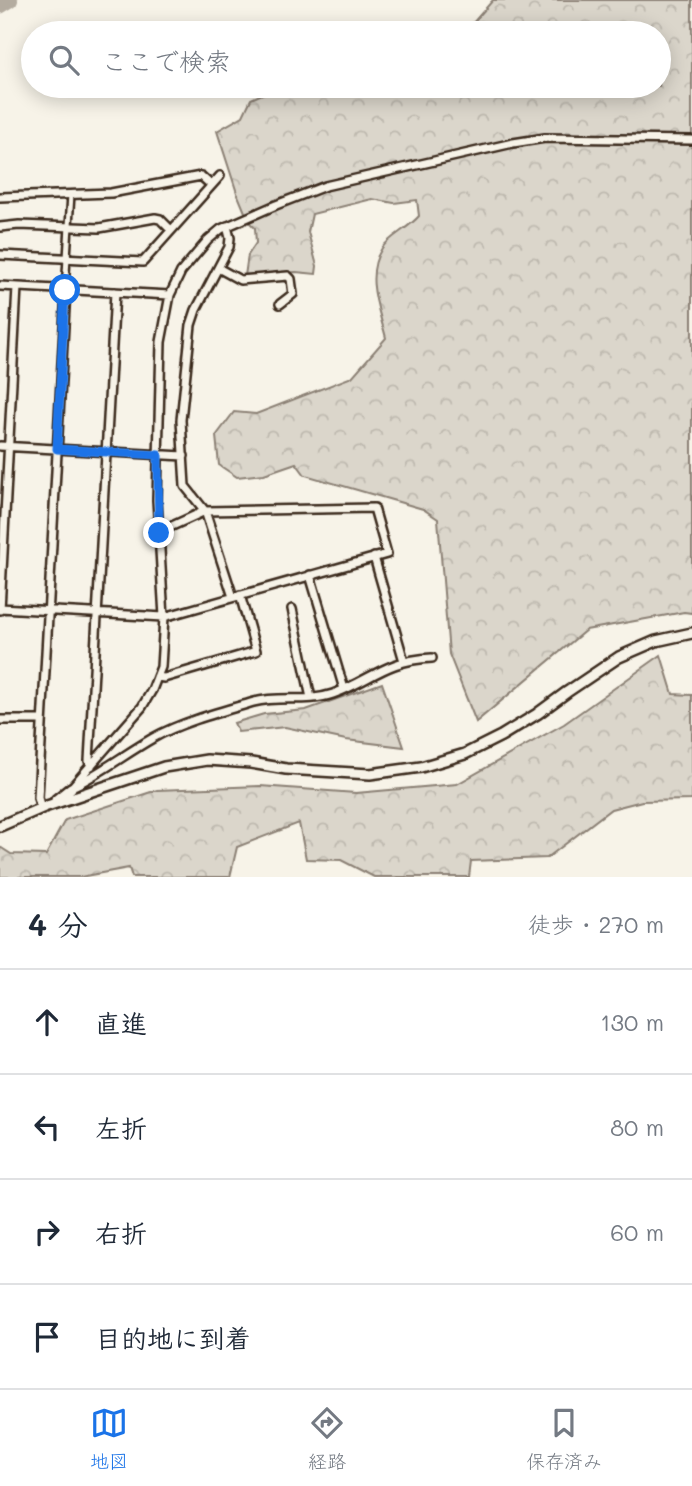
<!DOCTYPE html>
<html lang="ja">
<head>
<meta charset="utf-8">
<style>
	:root { --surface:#fff; --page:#f2f2f3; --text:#1f2937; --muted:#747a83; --line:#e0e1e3; --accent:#1a73e8 }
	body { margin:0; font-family:Mali,"Klee One",sans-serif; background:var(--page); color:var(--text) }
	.stop { position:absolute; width:21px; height:21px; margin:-16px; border:5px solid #1a73e8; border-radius:50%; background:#fff }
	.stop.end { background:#1a73e8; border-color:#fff; box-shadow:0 2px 7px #0008 }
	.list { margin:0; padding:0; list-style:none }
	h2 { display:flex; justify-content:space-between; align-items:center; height:91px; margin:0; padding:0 28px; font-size:30px }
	h2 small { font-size:23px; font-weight:400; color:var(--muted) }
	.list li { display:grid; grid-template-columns:46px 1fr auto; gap:21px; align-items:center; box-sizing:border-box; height:105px; padding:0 28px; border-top:2px solid var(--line) }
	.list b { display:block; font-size:26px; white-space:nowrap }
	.list em { font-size:23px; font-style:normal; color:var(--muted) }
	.icon { flex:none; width:38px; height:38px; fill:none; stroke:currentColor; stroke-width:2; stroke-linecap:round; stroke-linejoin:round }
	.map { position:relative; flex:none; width:692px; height:877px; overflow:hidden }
	.search { position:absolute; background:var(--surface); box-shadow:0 4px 18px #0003; left:21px; right:21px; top:21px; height:77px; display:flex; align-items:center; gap:18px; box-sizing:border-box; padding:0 24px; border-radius:38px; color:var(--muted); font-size:26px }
	.sheet { height:511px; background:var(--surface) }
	nav { display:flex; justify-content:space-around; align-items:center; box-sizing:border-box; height:98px; border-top:2px solid var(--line); background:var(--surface); font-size:19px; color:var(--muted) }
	nav a { display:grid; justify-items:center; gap:4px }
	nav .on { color:var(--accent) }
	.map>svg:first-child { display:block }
	.forest { fill:url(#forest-crowns); stroke:#8b8074; stroke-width:2 }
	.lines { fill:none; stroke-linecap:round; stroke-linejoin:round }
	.river { stroke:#b4aca0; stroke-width:16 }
	.pedestrian-casing { stroke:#3b2a1e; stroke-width:10 }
	.minor-casing { stroke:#3b2a1e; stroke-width:12 }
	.tertiary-casing { stroke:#3b2a1e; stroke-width:14 }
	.pedestrian { stroke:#f7f3e8; stroke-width:5 }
	.minor { stroke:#f7f3e8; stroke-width:7 }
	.tertiary { stroke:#f7f3e8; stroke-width:9 }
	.route { stroke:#1a73e8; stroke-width:9 }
</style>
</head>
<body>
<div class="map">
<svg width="692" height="877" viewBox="0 0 692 877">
	<defs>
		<pattern id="forest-crowns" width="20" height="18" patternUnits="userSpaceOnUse" patternTransform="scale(1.75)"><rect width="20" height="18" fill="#dbd6cb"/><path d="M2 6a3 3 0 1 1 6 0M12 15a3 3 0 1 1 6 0" fill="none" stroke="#bdb8ae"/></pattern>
	</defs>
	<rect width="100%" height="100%" fill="#f7f3e8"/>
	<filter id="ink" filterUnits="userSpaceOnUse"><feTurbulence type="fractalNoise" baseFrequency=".0143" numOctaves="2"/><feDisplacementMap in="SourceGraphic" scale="14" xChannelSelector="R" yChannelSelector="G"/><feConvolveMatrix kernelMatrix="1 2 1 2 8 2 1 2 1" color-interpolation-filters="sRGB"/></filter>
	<g filter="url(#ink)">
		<path class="forest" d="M493,0h199v613l-8,-1 -98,18 -110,92 -27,-68 -11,-135 -15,-10 -118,-34 -9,-12 -32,11 -27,3 -18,-12 -3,-29 18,-24 22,2 96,-37 34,-39c-7,-29 -22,-62 -4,-90 7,-11 27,-20 37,-32l-2,-16 -23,3 -22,-4 -60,15 -4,18 9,34 -1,8 -20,-2 -51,4 3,-21 8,-12 -1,-15 -6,-6 -12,-29 -20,-62 26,-15 8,-17 29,-13h379v-53h-195z
			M661,655l12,39 19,1v105l-50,1 -31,8 -64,49 -76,3 -2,16h-95l-33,-17 -35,-1 -7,-36 -62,24 -7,30h-98l-3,-9 -49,9h-80v-30l11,7 35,1 19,-35 92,-30 103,-4 96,7 101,-9 107,-60z
			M382,683l22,64 -58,-7 -61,-13 -47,5 -4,-9 30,-9 42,-4z"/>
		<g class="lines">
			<path class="river" d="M0,6l10,-6"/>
			<defs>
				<path id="pedestrian" d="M65,290l6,-96"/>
				<path id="minor" d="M0,197l111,-4 90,-17 10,9
					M227,226l3,12 -1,9 -33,63 -5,15 -10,95 4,66 20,25 28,86
					M0,227l19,-2 80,3 56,-10 5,1 11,11
					M0,255l143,7 77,-86
					M218,268l22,12 48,-4 3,3 2,15 -13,10
					M0,286l170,9
					M0,446l184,10
					M374,557l30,104
					M310,575l34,114
					M0,608l164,9 223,-63 -13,-46 -169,3 -46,21
					M292,609l19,89
					M0,610l17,-323
					M157,677l7,1 92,-27 -16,-56
					M0,720h42
					M91,766l-2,-5 26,-469
					M76,785c27,-14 51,-32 77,-47 28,-16 70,-27 101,-36 25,-7 53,1 79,-8 39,-14 52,-34 99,-36
					M71,788l71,-81 10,-17 9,-23 3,-50 -7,-117 4,-158 9,-47 11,-23 27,-32 13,-11 55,-24 49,-19 188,-43 32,-5 147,2
					M41,808l-3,-10 28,-508"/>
				<path id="tertiary" d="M56,800l15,-12
					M41,808l123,-41 43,-7 44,3 35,6 84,5 51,-7 44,-13 36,-18 36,-22 30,-22 52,-35 37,-16 36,-8
					M0,826l44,-19"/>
			</defs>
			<use href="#pedestrian" class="pedestrian-casing"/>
			<use href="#minor" class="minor-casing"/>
			<use href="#tertiary" class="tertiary-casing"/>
			<use href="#pedestrian" class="pedestrian"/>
			<use href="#minor" class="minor"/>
			<use href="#tertiary" class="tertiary"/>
		</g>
	</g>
	<g class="lines" filter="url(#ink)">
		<path class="route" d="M65,290l-8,159 101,6 1,78"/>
	</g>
</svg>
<div class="stop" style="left:65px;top:290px"></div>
<div class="stop end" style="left:159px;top:533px"></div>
<div class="search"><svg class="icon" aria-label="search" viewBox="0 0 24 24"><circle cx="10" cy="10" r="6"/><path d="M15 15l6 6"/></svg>ここで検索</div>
</div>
<section class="sheet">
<h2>4 分<small>徒歩 · 270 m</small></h2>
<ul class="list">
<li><svg class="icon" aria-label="ahead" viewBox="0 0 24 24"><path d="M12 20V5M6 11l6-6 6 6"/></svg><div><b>直進</b></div><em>130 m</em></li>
<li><svg class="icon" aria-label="left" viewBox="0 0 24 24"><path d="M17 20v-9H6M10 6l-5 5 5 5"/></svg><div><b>左折</b></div><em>80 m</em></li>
<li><svg class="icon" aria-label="right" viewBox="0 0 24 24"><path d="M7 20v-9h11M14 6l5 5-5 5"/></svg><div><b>右折</b></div><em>60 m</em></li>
<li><svg class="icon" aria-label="arrive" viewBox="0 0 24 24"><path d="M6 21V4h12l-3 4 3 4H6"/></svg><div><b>目的地に到着</b></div></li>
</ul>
</section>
<nav>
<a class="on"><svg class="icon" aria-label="map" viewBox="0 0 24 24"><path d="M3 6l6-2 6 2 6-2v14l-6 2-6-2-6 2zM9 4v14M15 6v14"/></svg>地図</a>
<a><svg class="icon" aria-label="directions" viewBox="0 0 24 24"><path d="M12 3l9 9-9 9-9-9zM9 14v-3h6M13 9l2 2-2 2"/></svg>経路</a>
<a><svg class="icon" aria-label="saved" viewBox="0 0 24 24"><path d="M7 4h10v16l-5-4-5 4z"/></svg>保存済み</a>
</nav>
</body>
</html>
